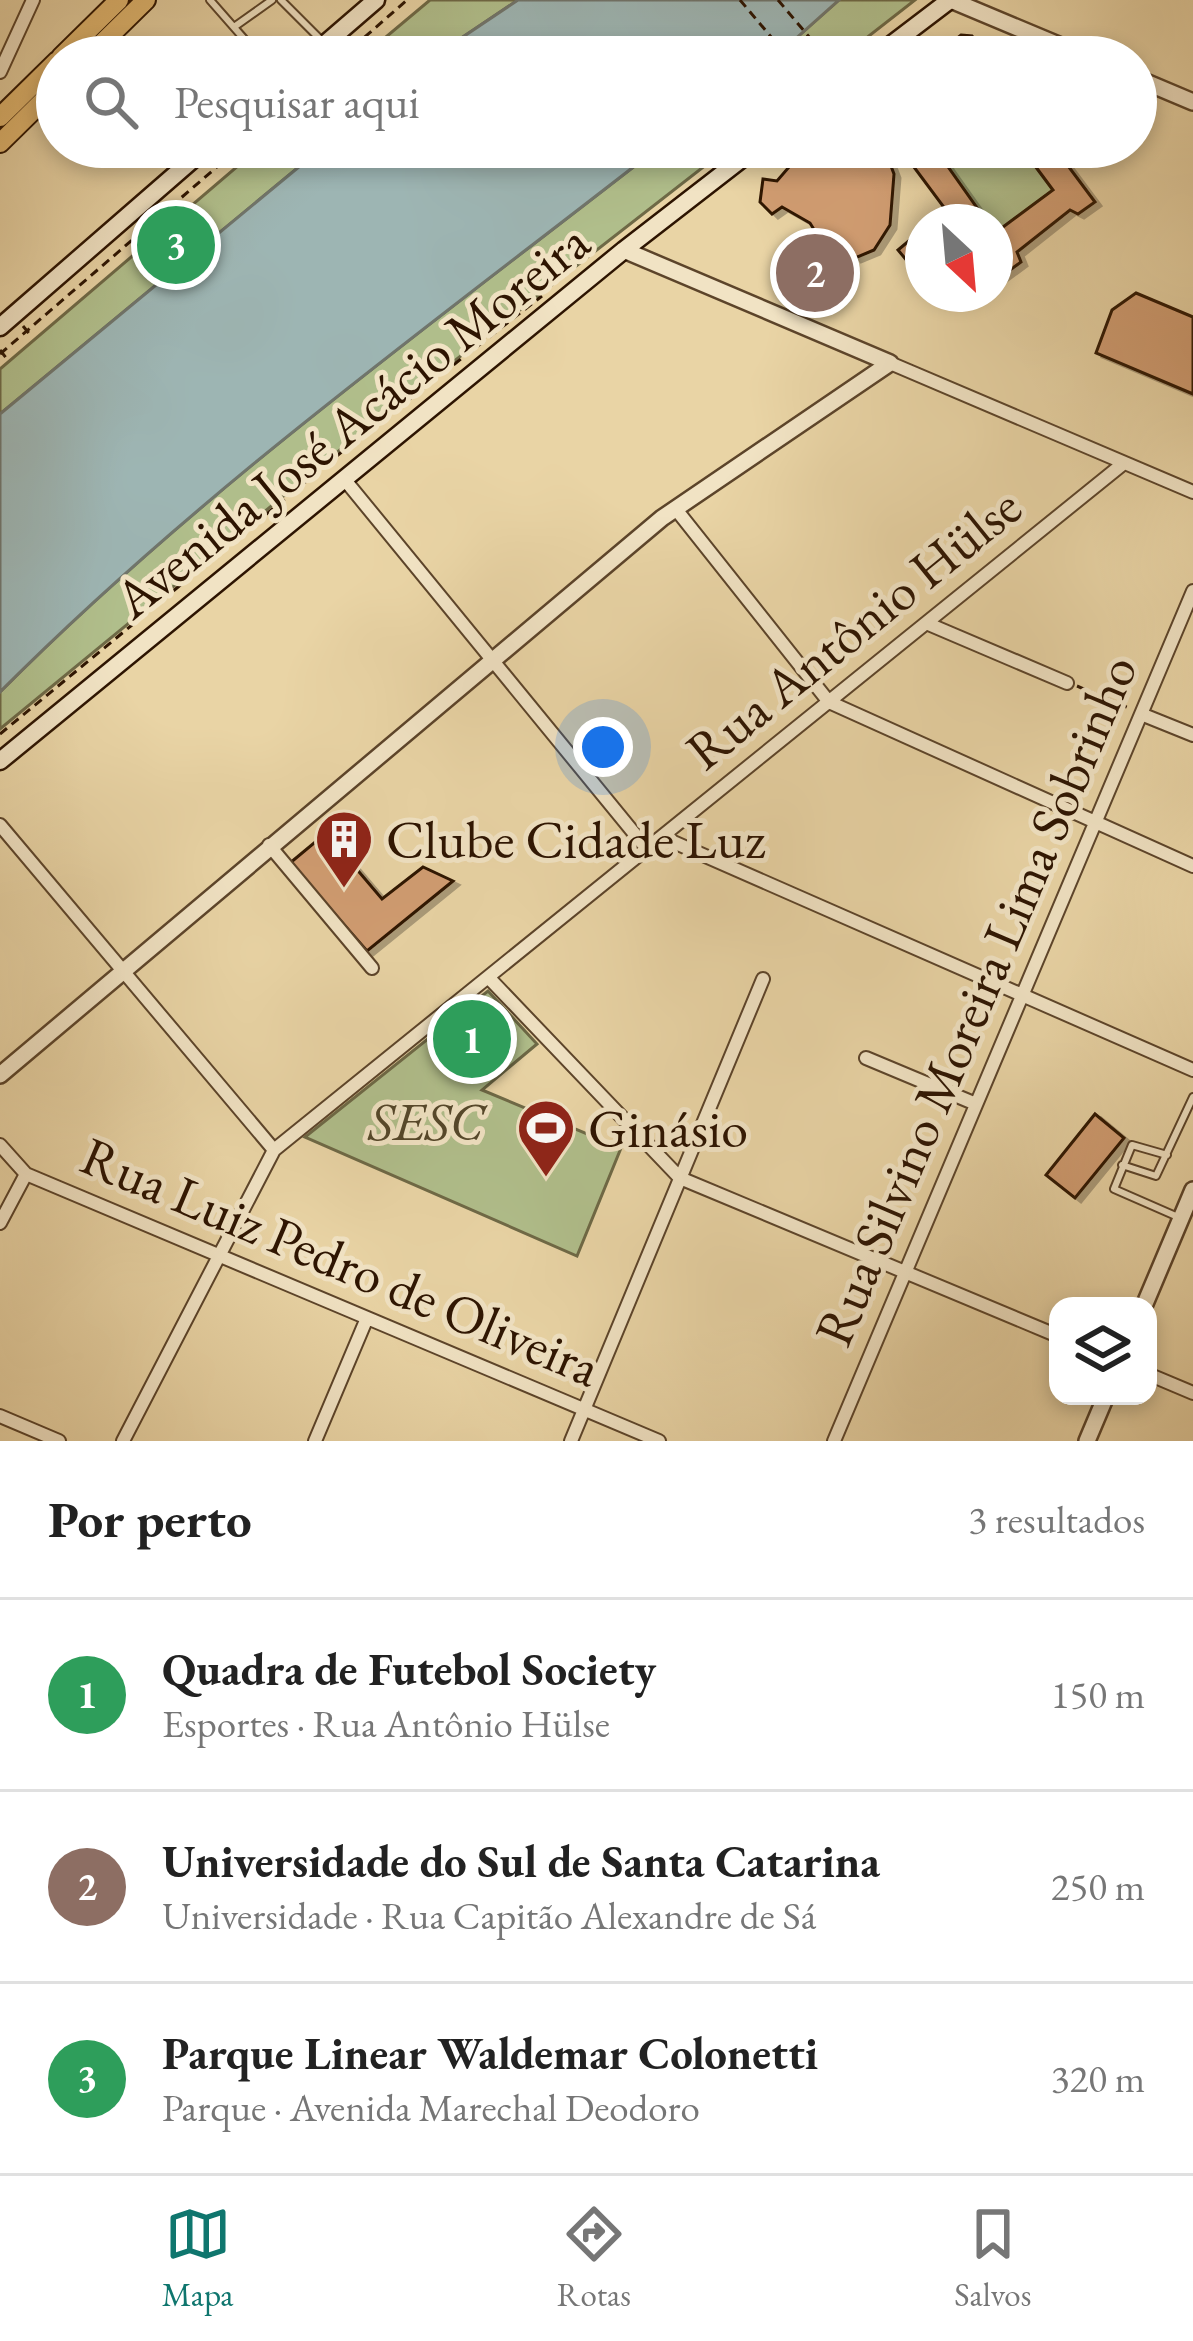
<!DOCTYPE html>
<html lang="pt">
<head>
<meta charset="utf-8">
<style>
	:root { --surface:#fff; --page:#f2f2f2; --text:#222; --muted:#767676; --line:#e0e0e0; --accent:#0f766e }
	body { margin:0; font-family:"EB Garamond",serif; background:var(--page); color:var(--text) }
	.controls { position:absolute; right:36px; bottom:36px; display:grid; overflow:hidden; border-radius:24px; box-shadow:0 6px 18px #0003 }
	.controls button { width:108px; height:108px; display:grid; place-items:center; padding:0; border:0; border-bottom:3px solid var(--line); background:var(--surface); color:var(--text); font:60px sans-serif }
	.compass { position:absolute; left:905px; top:204px; width:108px; height:108px; border-radius:50%; background:var(--surface); box-shadow:0 6px 18px #0003; rotate:154deg }
	.you { position:absolute; left:603px; top:747px; width:42px; height:42px; margin:-30px; border:9px solid #fff; border-radius:50%; background:#1a73e8; box-shadow:0 0 0 18px #1a73e833 }
	.badge { display:grid; place-items:center; width:78px; height:78px; border-radius:50%; background:var(--accent); color:#fff; font-size:39px; font-weight:700 }
	.pin { position:absolute; translate:-50% -50%; border:6px solid #fff; box-shadow:0 3px 12px #0006 }
	.list { margin:0; padding:0; list-style:none }
	h2 { display:flex; justify-content:space-between; align-items:center; height:156px; margin:0; padding:0 48px; font-size:51px }
	h2 small { font-size:39px; font-weight:400; color:var(--muted) }
	.list li { display:grid; grid-template-columns:78px 1fr auto; gap:36px; align-items:center; box-sizing:border-box; height:192px; padding:0 48px; border-top:3px solid var(--line) }
	.list b { display:block; font-size:45px; white-space:nowrap }
	.list p { margin:0; font-size:39px; white-space:nowrap; color:var(--muted) }
	.list em { font-size:39px; font-style:normal; color:var(--muted) }
	.icon { flex:none; width:66px; height:66px; fill:none; stroke:currentColor; stroke-width:2; stroke-linecap:round; stroke-linejoin:round }
	.map { position:relative; flex:none; width:1193px; height:1441px; overflow:hidden }
	.search { position:absolute; background:var(--surface); box-shadow:0 6px 18px #0003; left:36px; right:36px; top:36px; height:132px; display:flex; align-items:center; gap:30px; box-sizing:border-box; padding:0 42px; border-radius:66px; color:var(--muted); font-size:45px }
	.sheet { height:732px; background:var(--surface) }
	nav { display:flex; justify-content:space-around; align-items:center; box-sizing:border-box; height:168px; border-top:3px solid var(--line); background:var(--surface); font-size:33px; color:var(--muted) }
	nav a { display:grid; justify-items:center; gap:6px }
	nav .on { color:var(--accent) }
	.map>svg:first-child { display:block }
	.green { fill:#b0be8b; stroke:#6e6946; stroke-width:3 }
	.water { fill:#9db5b3; stroke:#70756c; stroke-width:3 }
	.building { fill:#d19d72; stroke:#2d1401; stroke-width:3; filter:url(#shadow) }
	.lines { fill:none; stroke-linecap:round; stroke-linejoin:round }
	.service-casing { stroke:#5c442a; stroke-width:10 }
	.minor-casing { stroke:#5c442a; stroke-width:16 }
	.tertiary-casing { stroke:#5c442a; stroke-width:20 }
	.secondary-casing { stroke:#2d1401; stroke-width:21 }
	.primary-casing { stroke:#2d1401; stroke-width:22 }
	.path { stroke:#2d1401; stroke-width:3; stroke-dasharray:9 6; stroke-linecap:butt }
	.service { stroke:#f1e3c4; stroke-width:6 }
	.minor { stroke:#f1e3c4; stroke-width:12 }
	.tertiary { stroke:#f1e3c4; stroke-width:15 }
	.secondary { stroke:#f1e3c4; stroke-width:16 }
	.primary { stroke:#e4ba72; stroke-width:18 }
	.labels { text-anchor:middle; stroke-width:10; stroke-linejoin:round; paint-order:stroke }
	.street-label { font-size:54px; fill:#2d1401; stroke:#f1e3c4 }
	.poi-label { font-size:54px; fill:#2d1401; stroke:#f1e3c4; text-anchor:start }
	.park-label { font-size:54px; font-style:italic; fill:#54472a; stroke:#f1e3c4 }
</style>
</head>
<body>
<div class="map">
<svg width="1193" height="1441" viewBox="0 0 1193 1441">
	<defs>
		<filter id="shadow"><feDropShadow dx="6" dy="4" stdDeviation="0" flood-color="#0004"/></filter>
	</defs>
	<rect width="100%" height="100%" fill="#e9d4a5"/>
	<filter id="stains"><feTurbulence type="fractalNoise" baseFrequency=".00167" numOctaves="4"/><feColorMatrix values="0 0 0 0 .2 0 0 0 0 .09 0 0 0 0 .02 0 0 0 .5 -.17"/></filter>
	<radialGradient id="worn" r=".72"><stop offset=".6" stop-color="#630" stop-opacity="0"/><stop offset="1" stop-color="#630" stop-opacity=".3"/></radialGradient>
	<path class="green" d="M430,0h88l-85,57h-71z
		M839,0h76l-73,57h-67z
		M260,147h63l-323,267v-45z
		M659,147h70l-398,310 -331,272v-37c202,-203 434,-369 659,-545z
		M982,147h39l32,43 -58,43v-11h-8l-41,-58 22,-15 6,5z
		M488,991l49,53 -55,46 139,58 -44,108 -272,-119z"/>
	<path class="water" d="M518,0h321l-64,57h-342z
		M323,147h336c-225,176 -457,342 -659,545v-278z"/>
	<path class="building" d="M961,35l11,1 16,21h-36l-7,-9z
		M839,147l24,9 12,-7 5,7 6,-3 8,21 -4,51 -16,25 -19,8 -15,-19 -14,10 -16,-26 -28,-16 -10,7 -12,-12 3,-23 14,2 18,-21 10,-3 29,6 -6,-8z
		M899,147h83l-8,7 -6,-5 -22,15 41,58h-55l14,-12z
		M1021,147h33l41,55 -17,12 -8,-4 -53,42 4,10 -26,19v-48l58,-43z
		M923,229v51l-25,-30z
		M1136,293l57,24v77l-97,-41 16,-43z
		M326,833l56,66 41,-32 30,14 -86,70 -77,-88z
		M1095,1114l29,24 -49,60 -29,-23z"/>
	<g class="lines">
		<defs>
			<path id="service" d="M210,0l50,57
				M281,0l42,42
				M234,27l38,-27
				M1167,1155l-35,-10 -18,44 64,28
				M1122,1165l34,11 37,-79"/>
			<path id="minor" d="M0,72l33,-72
				M890,363l303,129
				M345,480l302,369
				M675,508l154,194 364,164
				M926,623l141,60
				M1141,714l52,21
				M0,825l274,325
				M662,837l531,233
				M269,845l103,123
				M488,977l192,201 378,158
				M866,1058l110,46
				M0,1145l26,29 633,267
				M0,1223l26,-49
				M1148,1374l45,19
				M0,1416l59,25
				M123,1441l151,-291 850,-687
				M315,1441l52,-123
				M571,1441l192,-462
				M834,1441l359,-850"/>
			<path id="tertiary" d="M951,0l136,57
				M1136,78l57,24
				M624,250l266,113
				M0,1075l662,-557 228,-155
				M1144,1306l49,-116
				M1087,1441l19,-45"/>
			<path id="secondary" d="M310,57l66,-57
				M875,57l75,-57
				M0,327l207,-180
				M0,761l624,-511 133,-103"/>
			<path id="primary" d="M61,57l58,-57
				M88,57l58,-57
				M0,117l57,-56
				M0,143l57,-56"/>
		</defs>
		<use href="#service" class="service-casing"/>
		<use href="#minor" class="minor-casing"/>
		<use href="#tertiary" class="tertiary-casing"/>
		<use href="#secondary" class="secondary-casing"/>
		<use href="#primary" class="primary-casing"/>
		<path class="path" d="M740,0l48,57
			M778,0l48,57
			M342,57l65,-57
			M770,57l2,-10
			M23,326l9,11
			M0,350l7,9
			M0,354l240,-207
			M1077,686l52,22
			M0,734l344,-284 198,-154"/>
		<use href="#service" class="service"/>
		<use href="#minor" class="minor"/>
		<use href="#tertiary" class="tertiary"/>
		<use href="#secondary" class="secondary"/>
		<use href="#primary" class="primary"/>
	</g>
	<defs>
		<symbol id="building-pin" viewBox="-11 -11 22 30"><path d="M0 17L-7.5 6A9.5 9.5 0 1 1 7.5 6Z" fill="#8f2418" stroke="#f1e3c4"/><path d="M-4-6H4V6H1V3H-1V6H-4ZM-2.5-4.3h1.7v1.8h-1.7ZM.8-4.3h1.7v1.8H.8ZM-2.5-1h1.7V.8h-1.7ZM.8-1h1.7V.8H.8Z" fill="#fff"/></symbol>
		<symbol id="stadium-pin" viewBox="-11 -11 22 30"><path d="M0 17L-7.5 6A9.5 9.5 0 1 1 7.5 6Z" fill="#8f2418" stroke="#f1e3c4"/><path d="M0-5a6.5 5 0 1 0 0 10a6.5 5 0 1 0 0-10ZM-3.5-1.8h7v3.6h-7Z" fill="#fff"/></symbol>
	</defs>
	<g fill-rule="evenodd">
		<use href="#building-pin" x="311" y="806" width="66" height="90"/>
		<use href="#stadium-pin" x="513" y="1095" width="66" height="90"/>
	</g>
	<g class="labels">
		<g class="street-label">
			<text transform="translate(351 420) rotate(-39)" y="19">Avenida José Acácio Moreira</text>
			<text transform="translate(853 628) rotate(-39)" y="19">Rua Antônio Hülse</text>
			<text transform="translate(975 1000) rotate(-67)" y="19">Rua Silvino Moreira Lima Sobrinho</text>
			<text transform="translate(341 1261) rotate(23)" y="19">Rua Luiz Pedro de Oliveira</text>
		</g>
		<g class="poi-label">
			<text x="386" y="858">Clube Cidade Luz</text>
			<text x="588" y="1147">Ginásio</text>
		</g>
		<g class="park-label">
			<text x="426" y="1140">SESC</text>
		</g>
	</g>
	<rect width="100%" height="100%" filter="url(#stains)"/>
	<rect width="100%" height="100%" fill="url(#worn)"/>
</svg>
<div class="controls">
<button><svg class="icon" aria-label="layers" viewBox="0 0 24 24"><path d="M12 4l9 5-9 5-9-5zM3 14l9 5 9-5"/></svg></button>
</div>
<svg class="compass" viewBox="-18 -18 36 36"><path d="M0-13l5 13h-10z" fill="#e53935"/><path d="M0 13l5-13h-10z" fill="#767676"/></svg>
<div class="you"></div>
<div class="pin badge" style="left:472px;top:1039px;background:#2e9e5b">1</div>
<div class="pin badge" style="left:815px;top:273px;background:#8d6e63">2</div>
<div class="pin badge" style="left:176px;top:245px;background:#2e9e5b">3</div>
<div class="search"><svg class="icon" aria-label="search" viewBox="0 0 24 24"><circle cx="10" cy="10" r="6"/><path d="M15 15l6 6"/></svg>Pesquisar aqui</div>
</div>
<section class="sheet">
<h2>Por perto<small>3 resultados</small></h2>
<ul class="list">
<li><span class="badge" style="background:#2e9e5b">1</span><div><b>Quadra de Futebol Society</b><p>Esportes · Rua Antônio Hülse</p></div><em>150 m</em></li>
<li><span class="badge" style="background:#8d6e63">2</span><div><b>Universidade do Sul de Santa Catarina</b><p>Universidade · Rua Capitão Alexandre de Sá</p></div><em>250 m</em></li>
<li><span class="badge" style="background:#2e9e5b">3</span><div><b>Parque Linear Waldemar Colonetti</b><p>Parque · Avenida Marechal Deodoro</p></div><em>320 m</em></li>
</ul>
</section>
<nav>
<a class="on"><svg class="icon" aria-label="map" viewBox="0 0 24 24"><path d="M3 6l6-2 6 2 6-2v14l-6 2-6-2-6 2zM9 4v14M15 6v14"/></svg>Mapa</a>
<a><svg class="icon" aria-label="directions" viewBox="0 0 24 24"><path d="M12 3l9 9-9 9-9-9zM9 14v-3h6M13 9l2 2-2 2"/></svg>Rotas</a>
<a><svg class="icon" aria-label="saved" viewBox="0 0 24 24"><path d="M7 4h10v16l-5-4-5 4z"/></svg>Salvos</a>
</nav>
</body>
</html>
